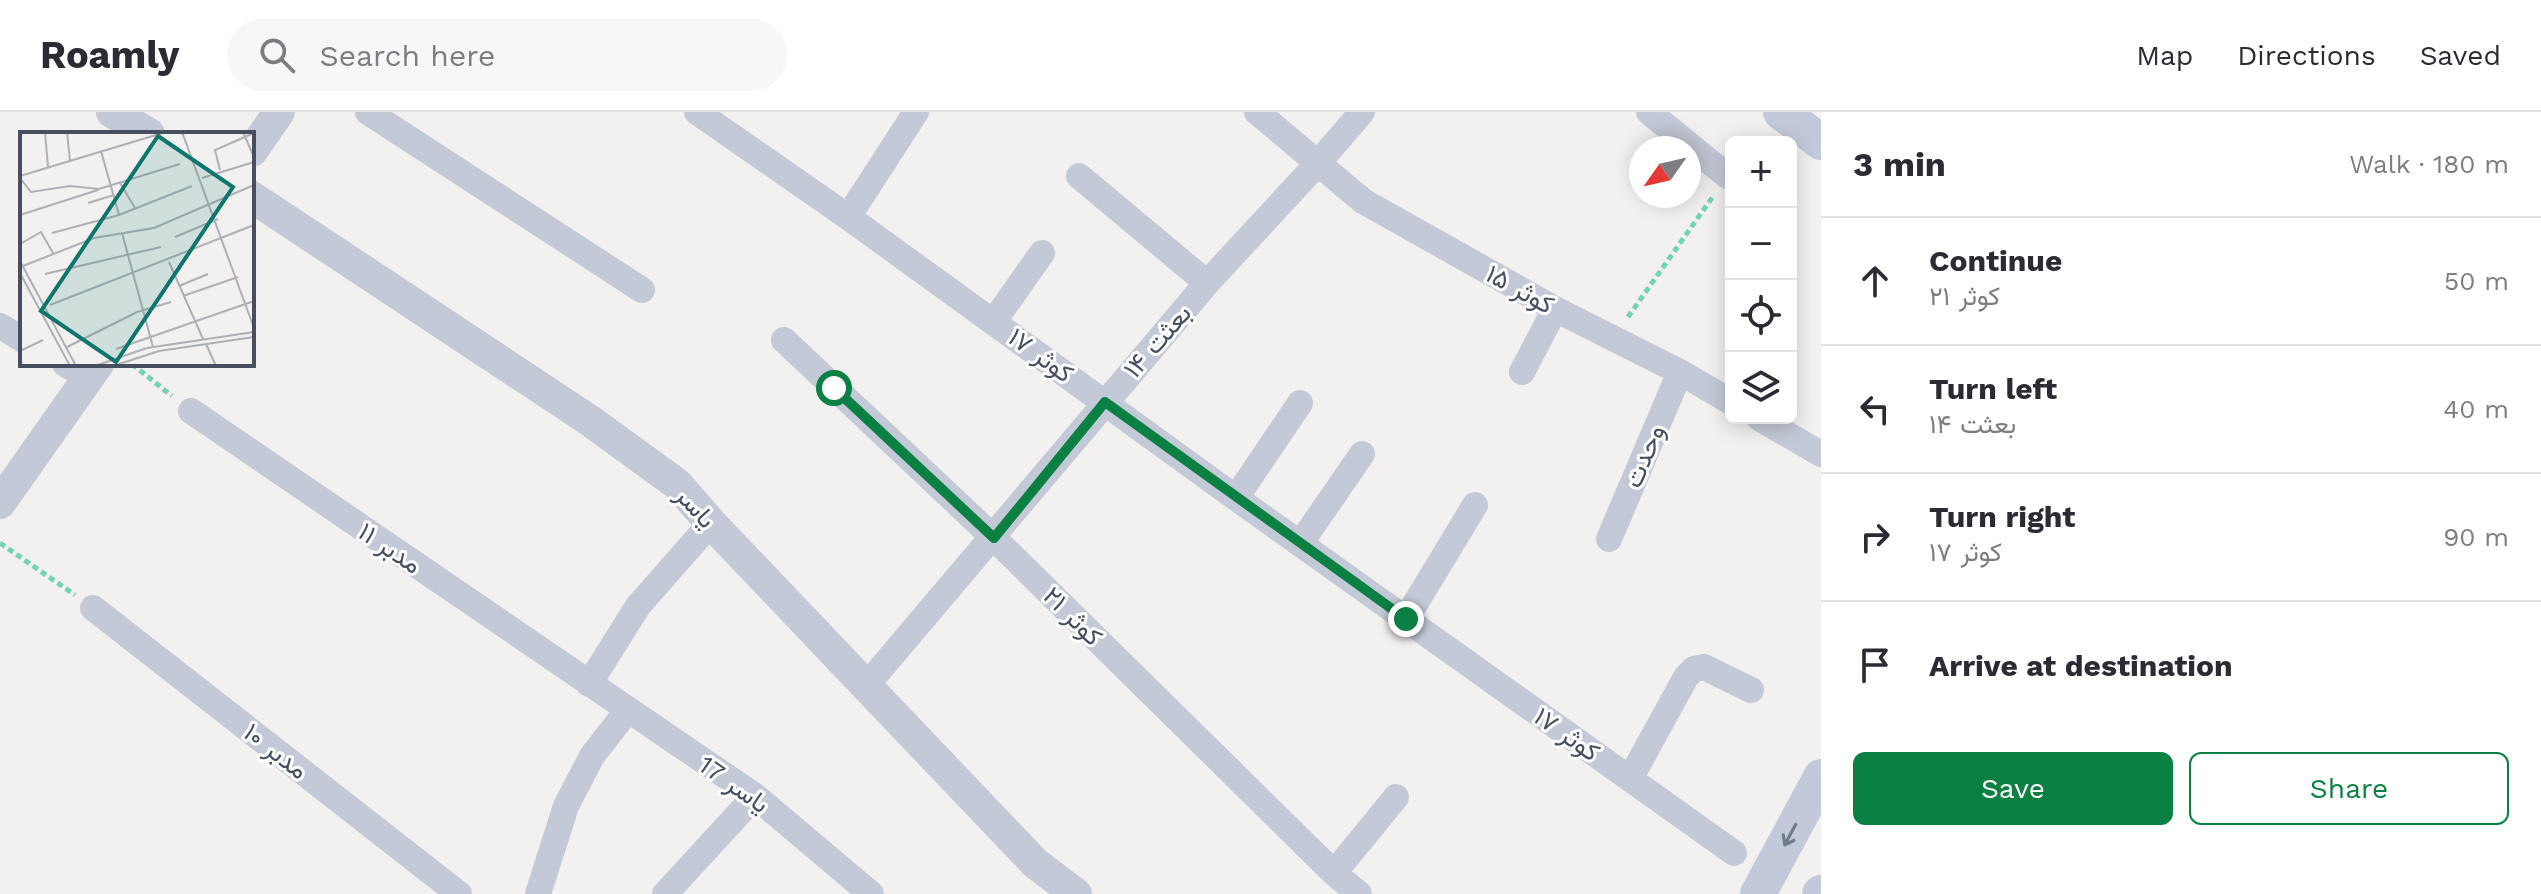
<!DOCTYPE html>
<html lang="en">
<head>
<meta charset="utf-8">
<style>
	:root { --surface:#fff; --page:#f7f7f7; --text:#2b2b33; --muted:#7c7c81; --line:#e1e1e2; --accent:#0b8043 }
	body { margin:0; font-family:"Work Sans",Vazirmatn,sans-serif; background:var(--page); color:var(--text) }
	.controls { position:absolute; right:24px; top:24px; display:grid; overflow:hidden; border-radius:12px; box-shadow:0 4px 20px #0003 }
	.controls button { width:72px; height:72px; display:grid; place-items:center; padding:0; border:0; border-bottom:2px solid var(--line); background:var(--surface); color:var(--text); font:40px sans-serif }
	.compass { position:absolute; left:1629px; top:24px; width:72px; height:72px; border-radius:50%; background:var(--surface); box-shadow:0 4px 20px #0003; rotate:236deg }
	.stop { position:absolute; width:24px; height:24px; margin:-18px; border:6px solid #0b8043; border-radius:50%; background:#fff }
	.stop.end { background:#0b8043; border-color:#fff; box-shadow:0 2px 8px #0008 }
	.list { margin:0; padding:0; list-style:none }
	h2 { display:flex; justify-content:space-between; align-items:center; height:104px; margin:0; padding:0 32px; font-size:34px }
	h2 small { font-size:26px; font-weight:400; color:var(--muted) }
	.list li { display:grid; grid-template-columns:52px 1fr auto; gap:24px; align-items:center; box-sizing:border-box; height:128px; padding:0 32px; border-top:2px solid var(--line) }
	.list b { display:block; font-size:30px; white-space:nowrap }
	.list p { margin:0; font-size:26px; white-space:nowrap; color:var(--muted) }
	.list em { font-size:26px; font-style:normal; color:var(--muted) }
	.actions { display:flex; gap:16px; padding:24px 32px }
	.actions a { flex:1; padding:18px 0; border:2px solid var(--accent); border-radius:12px; text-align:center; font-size:28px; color:var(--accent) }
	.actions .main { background:var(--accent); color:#fff }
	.icon { flex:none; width:44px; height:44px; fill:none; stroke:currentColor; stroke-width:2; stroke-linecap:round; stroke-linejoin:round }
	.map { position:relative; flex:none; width:1821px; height:782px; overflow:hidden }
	header { display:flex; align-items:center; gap:48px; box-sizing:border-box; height:112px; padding:0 40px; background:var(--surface); border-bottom:2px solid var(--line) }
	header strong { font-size:38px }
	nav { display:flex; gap:44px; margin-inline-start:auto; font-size:28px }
	.search { width:560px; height:72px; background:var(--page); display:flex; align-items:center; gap:20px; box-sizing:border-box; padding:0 28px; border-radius:44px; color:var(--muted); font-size:30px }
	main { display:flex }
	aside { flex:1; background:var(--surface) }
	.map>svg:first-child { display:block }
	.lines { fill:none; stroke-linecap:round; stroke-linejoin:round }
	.path { stroke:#71d4b3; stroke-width:5; stroke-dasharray:6 4; stroke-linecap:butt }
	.minor { stroke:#c3c9d6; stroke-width:26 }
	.tertiary { stroke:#c3c9d6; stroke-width:32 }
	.secondary { stroke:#c1c9da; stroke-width:36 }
	.oneway { stroke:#717a8a }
	.route { stroke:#0b8043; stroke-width:10 }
	.labels { text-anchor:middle; stroke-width:6; stroke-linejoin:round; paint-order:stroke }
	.street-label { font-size:26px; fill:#464f5f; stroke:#fff }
	.inset-road { fill:none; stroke:#aeb0b6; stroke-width:2 }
	.view { fill:#0f766e; fill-opacity:0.15; stroke:#0f766e; stroke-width:4 }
	.inset-edge { fill:none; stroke:#464f5f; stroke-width:4 }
</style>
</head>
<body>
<header>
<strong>Roamly</strong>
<div class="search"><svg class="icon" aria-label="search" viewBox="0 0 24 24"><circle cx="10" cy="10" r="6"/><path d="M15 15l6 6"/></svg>Search here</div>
<nav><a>Map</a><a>Directions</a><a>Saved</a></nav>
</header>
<main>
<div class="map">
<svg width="1821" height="782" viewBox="0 0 1821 782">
	<rect width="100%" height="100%" fill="#f3f0f0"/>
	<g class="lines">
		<path class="path" d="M1628,205l86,-122
			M132,252l40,32
			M0,431l75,52"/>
		<path class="minor" d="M368,0l274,178
			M697,0l151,105 388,281 498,355
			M1257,0l106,89 192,108 125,63 51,30
			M1649,0l78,64
			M1079,64l128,107
			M848,105l68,-105
			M994,209l48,-68
			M0,214l22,13
			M784,228l210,198 340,335 25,21
			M65,252l24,14
			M1522,260l33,-63
			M191,299l564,385 116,98
			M1759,306l62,36
			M1236,386l64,-95
			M1609,427l71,-167
			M1300,432l62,-90
			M93,496l366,286
			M1406,507l69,-114
			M589,572l49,-78 73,-83
			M866,574l341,-403 112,-121 43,-50
			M1630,667l56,-102 8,-8 10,-2 47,23
			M1334,761l62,-76
			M538,782l28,-88 26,-50 35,-45
			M665,782l90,-98"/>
		<path class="tertiary" d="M112,0l37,22
			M252,39l27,-39
			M252,85l337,223 88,64 34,39 324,340 41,31
			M0,391l98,-139"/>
		<path class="secondary" d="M1781,0l40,30
			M1758,782l63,-117
			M1820,782l1,-1"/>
	</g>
	<defs><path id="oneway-shaft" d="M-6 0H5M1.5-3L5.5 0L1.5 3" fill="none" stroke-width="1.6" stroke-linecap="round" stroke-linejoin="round" transform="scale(2)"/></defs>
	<use class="oneway" href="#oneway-shaft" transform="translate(1790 723) rotate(118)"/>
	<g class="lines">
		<path class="route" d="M834,276l160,150 111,-136 301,217"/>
	</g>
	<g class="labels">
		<g class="street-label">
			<text transform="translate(1520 177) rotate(29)" y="9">کوثر ۱۵</text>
			<text transform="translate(1157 229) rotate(-49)" y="9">بعثت ۱۴</text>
			<text transform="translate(1041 243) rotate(36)" y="9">کوثر ۱۷</text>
			<text transform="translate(1644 344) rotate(-67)" y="9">وحدت</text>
			<text transform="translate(696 395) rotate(48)" y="9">یاسر</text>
			<text transform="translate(390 436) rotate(34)" y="9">مدبر ۱۱</text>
			<text transform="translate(1073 504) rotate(45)" y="9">کوثر ۲۱</text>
			<text transform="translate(1567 622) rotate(35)" y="9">کوثر ۱۷</text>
			<text transform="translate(276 639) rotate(38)" y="9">مدبر ۱۰</text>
			<text transform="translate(734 672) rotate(35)" y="9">یاسر 17</text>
		</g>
	</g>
	<g transform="translate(20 20)">
		<rect width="234" height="234" fill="#f3f0f0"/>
		<path class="inset-road" d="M25,0l3,35M47,0l3,29M162,0l72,196M223,0l11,25M81,19l18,64M200,38l-5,-20 39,-17M0,44l146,-44M0,46l11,14 39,-6 29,3 81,-25M182,46l52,-16M100,51l15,25M68,71l26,-8M0,83l78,-25M32,101l67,-18 73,-29M102,101l31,114M155,105l43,-18M0,112l21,-12 12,21M0,129l56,105M149,130l34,77M3,134l71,-28 60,-10 100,-43M0,141l50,93M25,142l116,-27M159,154l29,-12M163,164l55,-19M30,173l204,-80M186,212l10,22M47,215l70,-35 34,-10M96,217l138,-48M0,219l23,-11M75,234l52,-18 107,-16M93,234l46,-15 95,-14"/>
		<path class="view" d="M138,4l75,51 -117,175 -75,-51z"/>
		<rect width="234" height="234" class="inset-edge"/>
	</g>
</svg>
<div class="controls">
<button>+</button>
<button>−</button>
<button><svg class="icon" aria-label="locate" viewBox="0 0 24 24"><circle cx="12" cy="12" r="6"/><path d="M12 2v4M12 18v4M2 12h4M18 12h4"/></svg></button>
<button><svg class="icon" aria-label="layers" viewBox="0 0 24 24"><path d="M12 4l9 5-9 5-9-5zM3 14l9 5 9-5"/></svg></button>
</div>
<svg class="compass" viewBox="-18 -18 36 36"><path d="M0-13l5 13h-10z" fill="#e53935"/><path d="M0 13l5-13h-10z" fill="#7c7c81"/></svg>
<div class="stop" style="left:834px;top:276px"></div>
<div class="stop end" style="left:1406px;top:507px"></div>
</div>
<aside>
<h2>3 min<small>Walk · 180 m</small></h2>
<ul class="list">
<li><svg class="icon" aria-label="ahead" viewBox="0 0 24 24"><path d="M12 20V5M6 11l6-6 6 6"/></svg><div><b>Continue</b><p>کوثر ۲۱</p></div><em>50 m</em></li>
<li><svg class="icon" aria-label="left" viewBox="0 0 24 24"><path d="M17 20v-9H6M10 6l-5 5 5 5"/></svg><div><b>Turn left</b><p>بعثت ۱۴</p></div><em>40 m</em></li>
<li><svg class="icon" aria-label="right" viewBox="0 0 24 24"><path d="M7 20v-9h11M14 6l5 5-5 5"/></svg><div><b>Turn right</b><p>کوثر ۱۷</p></div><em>90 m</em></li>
<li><svg class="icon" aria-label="arrive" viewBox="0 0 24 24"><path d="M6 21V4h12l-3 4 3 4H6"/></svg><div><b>Arrive at destination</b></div></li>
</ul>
<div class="actions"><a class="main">Save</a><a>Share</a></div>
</aside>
</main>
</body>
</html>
